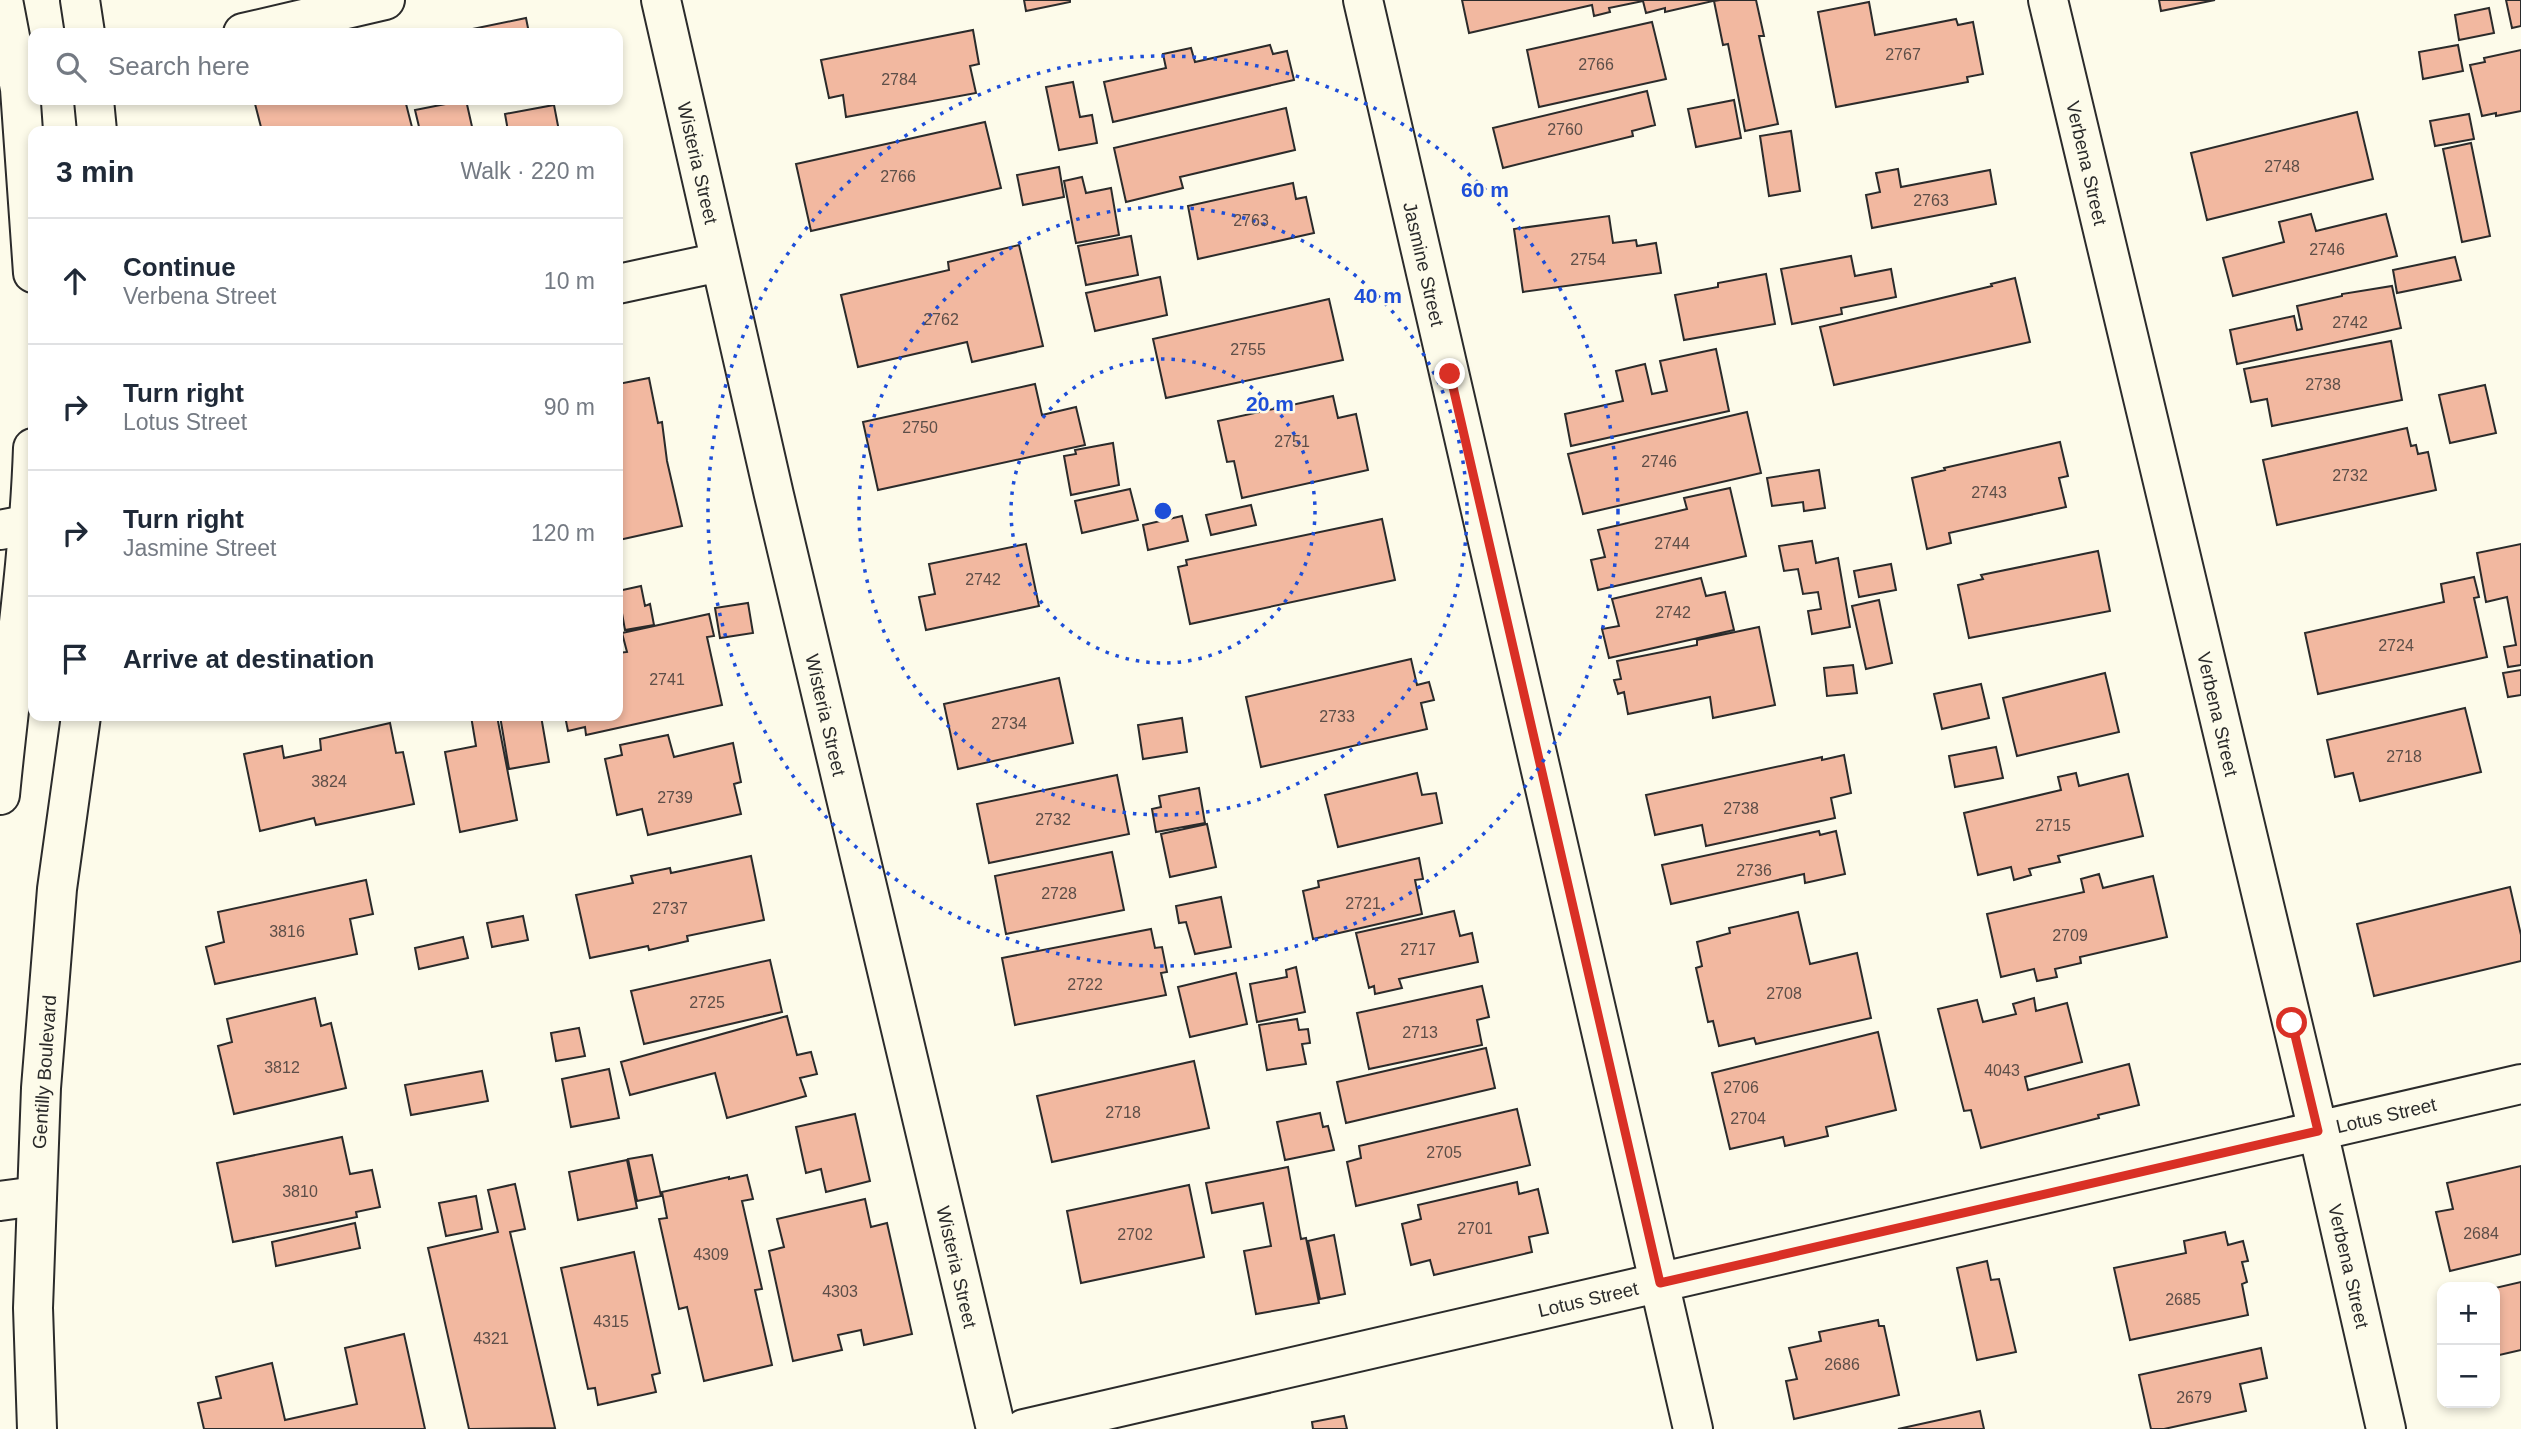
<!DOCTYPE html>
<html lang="en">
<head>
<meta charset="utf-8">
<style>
	:root { --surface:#fff; --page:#f6f6f7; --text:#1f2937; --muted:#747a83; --line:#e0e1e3 }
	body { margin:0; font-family:Arial,sans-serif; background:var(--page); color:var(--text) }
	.controls { position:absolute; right:21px; bottom:21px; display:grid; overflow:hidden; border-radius:14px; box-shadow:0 4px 10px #0003 }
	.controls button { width:63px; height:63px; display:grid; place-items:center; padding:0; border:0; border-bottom:2px solid var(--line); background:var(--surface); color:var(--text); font:35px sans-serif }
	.stop { position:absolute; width:21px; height:21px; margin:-16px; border:5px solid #d93025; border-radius:50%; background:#fff }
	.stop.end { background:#d93025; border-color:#fff; box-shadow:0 2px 7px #0008 }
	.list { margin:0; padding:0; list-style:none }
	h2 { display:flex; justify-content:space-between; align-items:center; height:91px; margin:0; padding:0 28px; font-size:30px }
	h2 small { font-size:23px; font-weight:400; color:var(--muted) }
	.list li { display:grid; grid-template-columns:46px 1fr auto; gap:21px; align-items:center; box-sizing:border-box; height:126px; padding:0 28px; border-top:2px solid var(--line) }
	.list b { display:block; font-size:26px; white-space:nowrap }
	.list p { margin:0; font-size:23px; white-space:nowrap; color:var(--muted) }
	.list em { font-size:23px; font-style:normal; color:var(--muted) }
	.icon { flex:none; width:38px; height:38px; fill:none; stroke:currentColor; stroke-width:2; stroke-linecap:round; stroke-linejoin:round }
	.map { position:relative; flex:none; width:2521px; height:1429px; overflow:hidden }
	.search { position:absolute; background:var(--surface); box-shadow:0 4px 10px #0003; left:28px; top:28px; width:595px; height:77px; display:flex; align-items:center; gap:18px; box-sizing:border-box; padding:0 24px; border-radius:14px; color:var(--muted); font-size:26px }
	.panel { position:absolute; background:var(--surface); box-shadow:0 4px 10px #0003; left:28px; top:126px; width:595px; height:595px; border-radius:14px }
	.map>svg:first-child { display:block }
	.building { fill:#f2b8a0; stroke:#2b2b2b; stroke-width:2 }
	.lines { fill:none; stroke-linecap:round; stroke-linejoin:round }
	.minor-casing { stroke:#2b2b2b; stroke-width:42 }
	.major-casing { stroke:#2b2b2b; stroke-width:42 }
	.minor { stroke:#fdfbea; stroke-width:38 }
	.major { stroke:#fdfbea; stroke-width:38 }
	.route { stroke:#d93025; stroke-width:9 }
	.ring { fill:none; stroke:#1d4ed8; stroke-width:3.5; stroke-dasharray:3.5 7 }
	.labels { text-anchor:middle; stroke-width:5; stroke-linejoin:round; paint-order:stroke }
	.number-label { font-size:16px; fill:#5d4e48 }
	.street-label { font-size:19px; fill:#2b2b2b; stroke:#fdfbea }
	.centre { fill:#1d4ed8; stroke:#fdfbea; stroke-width:3.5 }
	.ring-label { font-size:21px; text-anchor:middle; font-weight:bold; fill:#1d4ed8; stroke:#fdfbea; stroke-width:5; stroke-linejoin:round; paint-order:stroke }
</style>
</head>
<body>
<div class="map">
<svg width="2521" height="1429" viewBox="0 0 2521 1429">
	<rect width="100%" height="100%" fill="#fdfbea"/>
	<path class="building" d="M1024,0h46v2l-44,9z
		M1462,0h251v1l-48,11v-4l-19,5 -3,-12 -34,7 1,4 -16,4 -2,-11 -123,28z
		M1720,0h36l8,36h-5l19,88 -33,7 -17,-87 -5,1 -9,-44z
		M2159,0h56l-54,11z
		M2506,0h15v26l-9,2z
		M1869,2l6,33 81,-16 2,6 15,-3 10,52 -16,3 1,5 -132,25 -18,-95z
		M2489,8l5,25 -35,7 -4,-25z
		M526,18l3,15h-76z
		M1652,22l14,57 -127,28 -12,-57z
		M973,30l6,34 -9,2 6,27 -130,24 -3,-22 -14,3 -8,-38z
		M1270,45l3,9 14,-3 7,29 -181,42 -9,-40 62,-14 -3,-14 28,-6 4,14z
		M2458,45l5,26 -40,8 -4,-27z
		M2521,50v61l-25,5v-3l-14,3 -12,-51 15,-3 -1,-4z
		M1073,82l7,35 12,-2 5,28 -38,7 -13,-63z
		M1647,91l8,34 -23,6 1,5 -130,32 -10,-40z
		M254,100h151l8,31h-151z
		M466,100l7,31h-53l-5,-21z
		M1734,100l7,38 -45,9 -8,-38z
		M554,105l5,26h-51l-3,-17z
		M1286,108l9,42 -115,27 3,11 -57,14 -12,-54z
		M2357,112l16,67 -166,41 -16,-67z
		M2469,114l5,25 -39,7 -5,-25z
		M985,122l16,66 -190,43 -15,-67z
		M1791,131l9,60 -31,5 -9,-60z
		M2471,143l19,93 -28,6 -19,-93z
		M1059,167l5,30 -41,8 -6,-30z
		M1898,169l3,18 89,-17 6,34 -124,24 -6,-33 14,-3 -4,-19z
		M1082,177l4,16 25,-5 8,47 -43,8 -12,-62z
		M1293,183l3,16 10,-2 8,36 -116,26 -10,-53z
		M2311,214l5,17 70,-17 11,42 -164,40 -10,-38 61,-16 -5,-20z
		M1609,216l4,27 23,-3 1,6 19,-3 5,30 -138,19 -9,-63z
		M1131,236l7,39 -52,10 -8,-39z
		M1019,245l24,101 -71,16 -5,-20 -109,25 -17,-72 108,-25 -1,-8z
		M1851,256l4,20 36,-7 5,28 -55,11 1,6 -50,10 -11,-55z
		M2455,257l6,23 -64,13 -4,-23z
		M1766,274l9,50 -91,16 -9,-45 43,-8v-4z
		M1160,277l7,38 -72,16 -9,-38z
		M2015,278l15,64 -196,43 -14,-58 172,-41 -1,-2z
		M2392,286l9,42 -164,36 -7,-34 64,-14 3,14 5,-1 -5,-23 45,-10v-2z
		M1329,299l14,61 -177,38 -13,-59z
		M2391,341l11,59 -130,26 -5,-27 -16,3 -7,-33z
		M1716,349l13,62 -158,35 -6,-32 58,-13 -7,-30 29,-7 7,30 15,-3 -7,-30z
		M649,378l9,45 4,-1 5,39 15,65 -63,14 -1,-156z
		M1035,384l7,31 34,-8 9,38 -207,45 -15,-68z
		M2485,385l11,48 -46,10 -11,-48z
		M1333,396l5,22 18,-4 12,56 -126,28 -8,-37 -7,1 -9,-41z
		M1747,412l14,61 -178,41 -15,-60z
		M2407,428l4,18 5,-1 2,9 10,-2 8,38 -159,35 -14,-65z
		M2060,442l8,34 -9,2 7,29 -117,26 2,10 -24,6 -15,-71 33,-8 -1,-2z
		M1113,443l6,42 -48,10 -7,-39 12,-2 -1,-4z
		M1819,470l6,38 -21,3 -1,-9 -31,4 -5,-28z
		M1730,488l16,68 -148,34 -7,-30 14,-3 -7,-27 89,-21 -3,-11z
		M1130,489l8,31 -56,13 -7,-32z
		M1251,505l5,20 -45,10 -5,-20z
		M1182,516l6,25 -40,9 -5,-25z
		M1382,519l13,61 -205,44 -12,-57 9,-2 -1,-5z
		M1812,541l4,22 22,-5 12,69 -38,7 -4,-23 13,-2 -3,-17 -15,2 -5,-25 -14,2 -5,-25z
		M1026,544l13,62 -113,24 -7,-33 16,-3 -6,-30z
		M2521,544v121l-13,2 -4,-20 12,-2 -9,-48 -21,5 -9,-49z
		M2098,551l12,60 -141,27 -11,-53 25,-6 -2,-4z
		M1891,564l5,26 -37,7 -5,-26z
		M2474,577l5,20 -5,1 13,59 -169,37 -13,-61 139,-31 -3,-18z
		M1701,578l5,18 19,-4 9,38 -125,28 -7,-29 17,-3 -7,-27z
		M641,586l4,20 5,-2 4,21 -29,5 -7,-39z
		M1879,600l13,63 -26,6 -14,-63z
		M748,603l5,30 -33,5 -5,-30z
		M709,614l5,22 -7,1 15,68 -136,30 -1,-8 -17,4 -3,-15h53v-63l9,-1 -5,-19z
		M1759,627l16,78 -62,13 -3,-21 -82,17 -4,-22 -6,2 -4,-14 7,-1 -4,-18 80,-16v-5z
		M1411,659l6,26 12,-3 5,18 -13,3 6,26 -166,38 -15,-70z
		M1853,665l4,28 -30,3 -3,-28z
		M2521,670v25l-13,2 -5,-24z
		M2105,673l14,59 -102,24 -14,-58z
		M1059,678l14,65 -115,26 -14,-65z
		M1981,684l8,34 -47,11 -8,-35z
		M2465,708l16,64 -121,29 -7,-28 -18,4 -8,-37z
		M471,716h26l20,104 -57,12 -15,-80 31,-6z
		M500,716h41l8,46 -40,7z
		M1182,718l5,34 -44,7 -5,-34z
		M390,723l6,30 7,-1 11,52 -98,21 -2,-7 -54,13 -16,-77 38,-8 2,12 37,-8 -1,-11z
		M668,735l6,22 59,-14 8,39 -7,2 7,30 -93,21 -6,-26 -25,6 -12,-56 17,-4 -2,-10z
		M1996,747l7,31 -48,9 -6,-31z
		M1844,755l7,38 -20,5 4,20 -129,28 -4,-21 -47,10 -9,-40 176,-38v3z
		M1417,773l5,22 14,-2 6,30 -104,24 -13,-52z
		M2076,773l3,13 49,-12 15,62 -85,20 2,6 -31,7 2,6 -17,5 -3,-13 -33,8 -14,-62 97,-23 -3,-13z
		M1117,775l12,59 -140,29 -12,-59z
		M1199,788l6,35 -49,9 -4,-23 9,-2 -2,-11z
		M1207,824l9,43 -46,10 -9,-43z
		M1819,831l1,4 16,-4 9,43 -40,9 -1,-9 -133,30 -9,-39z
		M1112,852l12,58 -118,24 -11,-58z
		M751,856l13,64 -77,16 1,5 -39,9 -1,-4 -58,12 -14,-63 57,-12 -2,-7 39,-8 1,5z
		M1419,858l4,21 -8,1 7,34 -109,25 -10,-48 16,-4 -1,-6z
		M2099,874l4,14 50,-12 14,61 -87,20 1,6 -26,6 2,8 -20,4 -3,-12 -33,8 -14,-63 97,-22 -3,-13z
		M366,880l7,34 -23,5 7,35 -142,30 -9,-37 18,-5 -6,-30z
		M2510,887l11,48v26l-147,35 -17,-72z
		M1221,897l10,50 -36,7 -9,-32 -7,1 -3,-17z
		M1454,911l6,25 12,-3 6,29 -79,17 3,9 -27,6 -1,-8 -5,2 -13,-55z
		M1798,912l12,52 47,-11 14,65 -115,26 -2,-6 -35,8 -6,-25 -5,1 -12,-54 6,-2 -5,-24 33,-9 -1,-5z
		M523,916l5,24 -36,7 -5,-24z
		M1151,929l4,19 7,-1 5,25 -6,1 5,22 -151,30 -13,-67z
		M463,937l5,21 -49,11 -4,-21z
		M770,960l12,52 -138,32 -13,-53z
		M1296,967l9,45 -48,10 -7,-38 37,-7 -1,-7z
		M1236,973l11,51 -57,13 -12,-50z
		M1482,986l7,31 -12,3 5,25 -113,24 -12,-56z
		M315,998l6,28 10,-3 15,65 -112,26 -16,-68 14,-4 -5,-23z
		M2034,998l2,13 31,-8 15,59 -57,15 3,13 101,-26 10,41 -41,10 1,3 -118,30 -10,-38 -7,1 -26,-102 39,-9 6,22 33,-8 -3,-10z
		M787,1016l10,39 14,-3 6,22 -17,4 6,18 -79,22 -12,-45 -85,22 -9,-33z
		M1297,1019l2,11 9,-1 2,14 -8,1 4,20 -39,6 -8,-45z
		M579,1028l6,28 -29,5 -5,-28z
		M1878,1032l18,78 -70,17 2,9 -43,10 -2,-9 -53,12 -18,-76z
		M1486,1048l9,40 -149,35 -9,-41z
		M1194,1061l15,67 -157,34 -15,-66z
		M609,1069l10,49 -48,9 -9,-48z
		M482,1071l6,30 -77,14 -6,-30z
		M1517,1109l13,56 -174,41 -9,-44 14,-4 -2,-12z
		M1320,1113l3,14 5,-1 6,24 -49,10 -8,-38z
		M855,1114l15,67 -44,11 -5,-23 -15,4 -10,-46z
		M342,1137l8,37 22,-4 8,37 -24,5 1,5 -124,25 -16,-79z
		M652,1155l9,41 -24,5 -9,-42z
		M627,1160l10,48 -59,12 -9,-48z
		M2521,1166v88l-71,17 -14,-59 17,-3 -6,-26z
		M1288,1167l13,72 5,-1 13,65 -63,11 -12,-63 27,-5 -8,-43 -51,10 -6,-30z
		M747,1175l6,24 -11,2 20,88 -7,1 17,75 -68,16 -17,-74 -8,2 -20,-90 8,-1 -5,-26 67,-15v2z
		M1517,1182l2,12 19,-5 10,44 -19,4 3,15 -98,23 -4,-15 -19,5 -9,-41 19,-5 -3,-14z
		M515,1184l10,45 -15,3 45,196 -86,1 -41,-181 70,-16 -10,-42z
		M1189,1185l15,72 -123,26 -14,-72z
		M476,1196l6,33 -36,7 -7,-33z
		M865,1199l6,28 16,-4 25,111 -48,11 -3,-15 -23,5 4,15 -49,11 -24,-110 15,-4 -7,-28z
		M355,1223l5,25 -84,18 -4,-24z
		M2225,1232l3,13 15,-4 5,20 -6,1 5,20 -5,2 6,31 -118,25 -16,-72 72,-15 -2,-12z
		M1334,1235l11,59 -25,5 -12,-58z
		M634,1252l26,121 -8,2 4,17 -58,13 -3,-17 -7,1 -27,-121z
		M1987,1261l4,19 8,-1 17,73 -39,8 -20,-92z
		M2521,1282v68l-26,6v-68z
		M1878,1320l1,6h5l15,69 -105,24 -8,-38 11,-2 -8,-31 32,-7 -2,-9z
		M404,1334l21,95h-221l-6,-26 23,-5 -5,-21 56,-14 13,57 72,-16 -12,-56z
		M2261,1348l6,30 -27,6 6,27 -82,18h-13l-12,-54z
		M1980,1411l4,18h-86z
		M1344,1416l3,13h-34l-1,-7z"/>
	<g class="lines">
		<defs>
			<path id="minor" d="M661,0l113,495 222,934
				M1363,0l330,1429
				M2048,0l270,1131 68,298
				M243,33l142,-33
				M618,284l102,-22
				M0,530l30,-6
				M0,1201l37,-5
				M1024,1429l1497,-345"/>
			<path id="major" d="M3,0l17,89 13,184
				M80,0l5,33
				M94,100l3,31
				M0,795c11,-115 29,-231 33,-347
				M37,1429l-4,-121 8,-220 16,-199 24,-173"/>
		</defs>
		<use href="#minor" class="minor-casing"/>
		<use href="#major" class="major-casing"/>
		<use href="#minor" class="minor"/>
		<use href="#major" class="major"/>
	</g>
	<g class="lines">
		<path class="route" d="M1450,374l210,909 658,-152 -26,-108"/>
	</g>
	<g class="ring">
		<circle cx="1163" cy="511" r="152"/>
		<circle cx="1163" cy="511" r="304"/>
		<circle cx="1163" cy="511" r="455"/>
	</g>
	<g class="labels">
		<g class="number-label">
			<text x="1903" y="60">2767</text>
			<text x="1596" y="70">2766</text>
			<text x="899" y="85">2784</text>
			<text x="1565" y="135">2760</text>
			<text x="2282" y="172">2748</text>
			<text x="898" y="182">2766</text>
			<text x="1931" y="206">2763</text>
			<text x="1251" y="226">2763</text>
			<text x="2327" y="255">2746</text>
			<text x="1588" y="265">2754</text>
			<text x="941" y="325">2762</text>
			<text x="2350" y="328">2742</text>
			<text x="1248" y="355">2755</text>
			<text x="2323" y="390">2738</text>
			<text x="920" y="433">2750</text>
			<text x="1292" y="447">2751</text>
			<text x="1659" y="467">2746</text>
			<text x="2350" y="481">2732</text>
			<text x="1989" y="498">2743</text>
			<text x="1672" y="549">2744</text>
			<text x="983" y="585">2742</text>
			<text x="1673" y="618">2742</text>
			<text x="2396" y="651">2724</text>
			<text x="667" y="685">2741</text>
			<text x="1337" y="722">2733</text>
			<text x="1009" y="729">2734</text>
			<text x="2404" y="762">2718</text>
			<text x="329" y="787">3824</text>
			<text x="675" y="803">2739</text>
			<text x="1741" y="814">2738</text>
			<text x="1053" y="825">2732</text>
			<text x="2053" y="831">2715</text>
			<text x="1754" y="876">2736</text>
			<text x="1059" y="899">2728</text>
			<text x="1363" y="909">2721</text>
			<text x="670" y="914">2737</text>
			<text x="287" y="937">3816</text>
			<text x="2070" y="941">2709</text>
			<text x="1418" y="955">2717</text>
			<text x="1085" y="990">2722</text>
			<text x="1784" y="999">2708</text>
			<text x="707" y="1008">2725</text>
			<text x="1420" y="1038">2713</text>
			<text x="282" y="1073">3812</text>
			<text x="2002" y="1076">4043</text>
			<text x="1741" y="1093">2706</text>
			<text x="1123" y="1118">2718</text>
			<text x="1748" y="1124">2704</text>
			<text x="1444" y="1158">2705</text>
			<text x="300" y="1197">3810</text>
			<text x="1475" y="1234">2701</text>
			<text x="2481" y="1239">2684</text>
			<text x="1135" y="1240">2702</text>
			<text x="711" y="1260">4309</text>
			<text x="840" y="1297">4303</text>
			<text x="2183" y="1305">2685</text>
			<text x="611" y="1327">4315</text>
			<text x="491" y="1344">4321</text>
			<text x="1842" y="1370">2686</text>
			<text x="2194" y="1403">2679</text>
		</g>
		<g class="street-label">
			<text transform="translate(698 163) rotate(77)" y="7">Wisteria Street</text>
			<text transform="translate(2087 163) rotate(77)" y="7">Verbena Street</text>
			<text transform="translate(1424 264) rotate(77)" y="7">Jasmine Street</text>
			<text transform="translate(2218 714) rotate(77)" y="7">Verbena Street</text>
			<text transform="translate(826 715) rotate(77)" y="7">Wisteria Street</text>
			<text transform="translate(44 1072) rotate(-86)" y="7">Gentilly Boulevard</text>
			<text transform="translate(2386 1115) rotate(-13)" y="7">Lotus Street</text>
			<text transform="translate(2349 1266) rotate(77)" y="7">Verbena Street</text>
			<text transform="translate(957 1267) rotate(77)" y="7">Wisteria Street</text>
			<text transform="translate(1588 1299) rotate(-13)" y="7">Lotus Street</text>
		</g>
	</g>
	<circle cx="1163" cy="511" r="10" class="centre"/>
	<g class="ring-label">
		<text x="1485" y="197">60 m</text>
		<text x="1378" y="303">40 m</text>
		<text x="1270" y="411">20 m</text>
	</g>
</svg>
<div class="controls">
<button>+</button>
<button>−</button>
</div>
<div class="stop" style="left:2292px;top:1023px"></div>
<div class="stop end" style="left:1450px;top:374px"></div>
<div class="search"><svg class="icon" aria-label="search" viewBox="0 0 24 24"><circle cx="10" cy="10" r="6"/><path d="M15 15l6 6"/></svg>Search here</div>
<section class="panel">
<h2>3 min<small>Walk · 220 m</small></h2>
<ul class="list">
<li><svg class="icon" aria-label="ahead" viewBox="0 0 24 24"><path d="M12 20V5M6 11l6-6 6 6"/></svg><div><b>Continue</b><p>Verbena Street</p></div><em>10 m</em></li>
<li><svg class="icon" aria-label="right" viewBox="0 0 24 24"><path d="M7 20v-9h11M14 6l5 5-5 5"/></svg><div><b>Turn right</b><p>Lotus Street</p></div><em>90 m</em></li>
<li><svg class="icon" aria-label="right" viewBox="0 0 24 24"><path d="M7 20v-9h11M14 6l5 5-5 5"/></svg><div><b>Turn right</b><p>Jasmine Street</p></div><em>120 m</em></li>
<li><svg class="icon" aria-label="arrive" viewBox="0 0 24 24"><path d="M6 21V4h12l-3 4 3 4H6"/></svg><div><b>Arrive at destination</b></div></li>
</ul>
</section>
</div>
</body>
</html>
